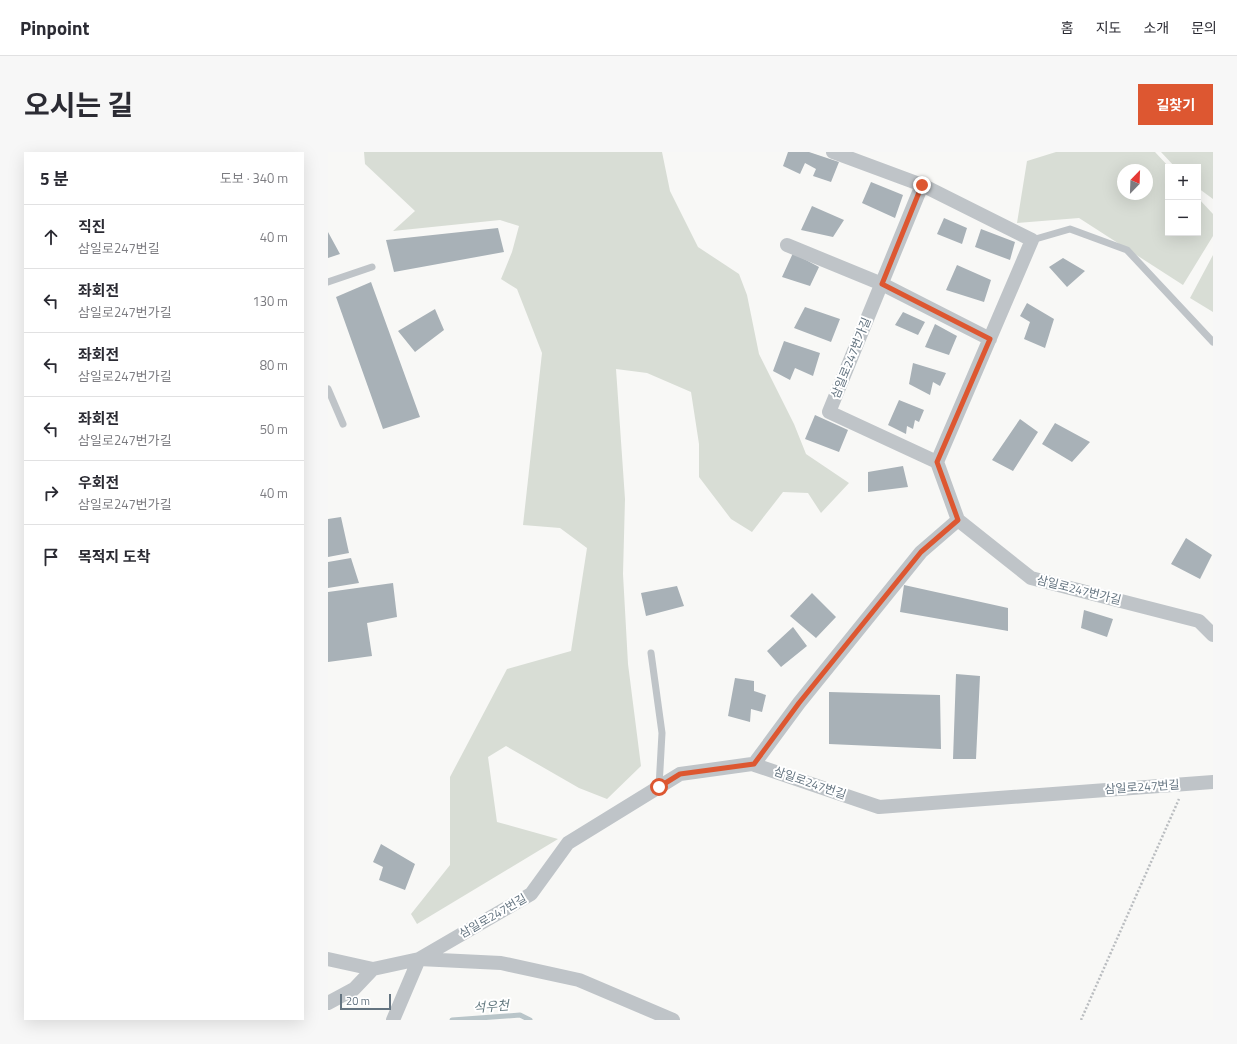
<!DOCTYPE html>
<html lang="ko">
<head>
<meta charset="utf-8">
<style>
	:root { --surface:#fff; --page:#f7f7f7; --text:#2b2b33; --muted:#7c7c81; --line:#e1e1e2; --accent:#dd5731 }
	body { margin:0; font-family:"Titillium Web","Noto Sans KR",sans-serif; background:var(--page); color:var(--text) }
	.controls { position:absolute; right:12px; top:12px; display:grid; overflow:hidden; border-radius:0px; box-shadow:0 4px 16px #0002 }
	.controls button { width:36px; height:36px; display:grid; place-items:center; padding:0; border:0; border-bottom:1px solid var(--line); background:var(--surface); color:var(--text); font:20px sans-serif }
	.compass { position:absolute; left:789px; top:12px; width:36px; height:36px; border-radius:50%; background:var(--surface); box-shadow:0 4px 16px #0002; rotate:23deg }
	.scale { position:absolute; left:12px; bottom:10px; width:51px; box-sizing:border-box; padding-left:4px; border:2px solid #647480; border-top:0; font-size:11px; line-height:14px; white-space:nowrap; color:#647480; -webkit-text-stroke:3px #fff; paint-order:stroke }
	.stop { position:absolute; width:12px; height:12px; margin:-9px; border:3px solid #dd5731; border-radius:50%; background:#fff }
	.stop.end { background:#dd5731; border-color:#fff; box-shadow:0 1px 4px #0008 }
	.list { margin:0; padding:0; list-style:none }
	h2 { display:flex; justify-content:space-between; align-items:center; height:52px; margin:0; padding:0 16px; font-size:17px }
	h2 small { font-size:13px; font-weight:400; color:var(--muted) }
	.list li { display:grid; grid-template-columns:26px 1fr auto; gap:12px; align-items:center; box-sizing:border-box; height:64px; padding:0 16px; border-top:1px solid var(--line) }
	.list b { display:block; font-size:15px; white-space:nowrap }
	.list p { margin:0; font-size:13px; white-space:nowrap; color:var(--muted) }
	.list em { font-size:13px; font-style:normal; color:var(--muted) }
	.icon { flex:none; width:22px; height:22px; fill:none; stroke:currentColor; stroke-width:2; stroke-linecap:round; stroke-linejoin:round }
	.map { position:relative; flex:none; width:885px; height:868px; overflow:hidden; border-radius:0px }
	header { display:flex; align-items:center; gap:24px; box-sizing:border-box; height:56px; padding:0 20px; background:var(--surface); border-bottom:1px solid var(--line) }
	header strong { font-size:19px }
	nav { display:flex; gap:22px; margin-inline-start:auto; font-size:14px }
	.intro { display:flex; align-items:center; justify-content:space-between; box-sizing:border-box; height:96px; padding:0 24px }
	h1 { margin:0; font-size:28px }
	.button { padding:10px 18px; border-radius:0px; background:var(--accent); color:#fff; font-size:14px; font-weight:700 }
	main { display:flex; gap:24px; padding:0 24px }
	aside { flex:1; background:var(--surface); border-radius:0px; box-shadow:0 4px 16px #0002 }
	.map>svg:first-child { display:block }
	.green { fill:#d8ddd5; fill-rule:evenodd }
	.lines { fill:none; stroke-linecap:round; stroke-linejoin:round }
	.stream { stroke:#b9c5c9; stroke-width:5 }
	.building { fill:#a8b1b7 }
	.path { stroke:#babdc0; stroke-width:2.5; stroke-dasharray:2 2; stroke-linecap:butt }
	.service { stroke:#bfc4c8; stroke-width:7 }
	.minor { stroke:#bfc4c8; stroke-width:14 }
	.route { stroke:#dd5731; stroke-width:5 }
	.labels { text-anchor:middle; stroke-width:4; stroke-linejoin:round; paint-order:stroke }
	.street-label { font-size:12px; fill:#647480; stroke:#fff }
	.water-label { font-size:13px; font-style:italic; fill:#647a81; stroke:#fff }
</style>
</head>
<body>
<header>
<strong>Pinpoint</strong>
<nav><a>홈</a><a>지도</a><a>소개</a><a>문의</a></nav>
</header>
<div class="intro"><h1>오시는 길</h1><a class="button">길찾기</a></div>
<main>
<aside>
<h2>5 분<small>도보 · 340 m</small></h2>
<ul class="list">
<li><svg class="icon" aria-label="ahead" viewBox="0 0 24 24"><path d="M12 20V5M6 11l6-6 6 6"/></svg><div><b>직진</b><p>삼일로247번길</p></div><em>40 m</em></li>
<li><svg class="icon" aria-label="left" viewBox="0 0 24 24"><path d="M17 20v-9H6M10 6l-5 5 5 5"/></svg><div><b>좌회전</b><p>삼일로247번가길</p></div><em>130 m</em></li>
<li><svg class="icon" aria-label="left" viewBox="0 0 24 24"><path d="M17 20v-9H6M10 6l-5 5 5 5"/></svg><div><b>좌회전</b><p>삼일로247번가길</p></div><em>80 m</em></li>
<li><svg class="icon" aria-label="left" viewBox="0 0 24 24"><path d="M17 20v-9H6M10 6l-5 5 5 5"/></svg><div><b>좌회전</b><p>삼일로247번가길</p></div><em>50 m</em></li>
<li><svg class="icon" aria-label="right" viewBox="0 0 24 24"><path d="M7 20v-9h11M14 6l5 5-5 5"/></svg><div><b>우회전</b><p>삼일로247번가길</p></div><em>40 m</em></li>
<li><svg class="icon" aria-label="arrive" viewBox="0 0 24 24"><path d="M6 21V4h12l-3 4 3 4H6"/></svg><div><b>목적지 도착</b></div></li>
</ul>
</aside>
<div class="map">
<svg width="885" height="868" viewBox="0 0 885 868">
	<rect width="100%" height="100%" fill="#f8f8f6"/>
	<path class="green" d="M36,0h298l8,39 28,56 41,27 8,21 12,59 35,70 12,30 43,29 -28,30 -13,-20 -25,-1 -31,40 -21,-13 -32,-42v-33l-8,-52 -44,-19 -31,-4 9,130 -2,75 5,90 13,102 -34,33 -28,-11 -73,-42 -18,11 9,65 61,17 -141,85 -6,-10 39,-49v-88l57,-108 64,-18 16,-103 -27,-20 -37,-3 19,-172 -25,-64 -16,-10 11,-27 7,-26 -19,-6 -107,11 22,-20 -50,-47z
		M728,0h99l14,15 -1,66h30v-35l15,16v22l-30,49 -104,-67 -62,5 10,-62zM795,18h24v24h-24z
		M833,0h52v47l-15,-11v-21h-23z
		M885,103v57l-23,-14z"/>
	<g class="lines">
		<path class="stream" d="M124,868l68,-5 10,5"/>
	</g>
	<path class="building" d="M460,0h21l30,10 -8,20 -18,-6 3,-7 -11,-6 -5,11 -17,-8z
		M543,30l32,13 -8,23 -33,-15z
		M484,54l32,14 -11,17 -32,-7z
		M616,66l23,10 -5,16 -25,-10z
		M170,76l6,24 -110,20 -8,-32z
		M653,77l34,13 -5,18 -35,-13z
		M0,80l12,22 -12,4z
		M465,101l26,14 -9,19 -28,-9z
		M735,106l22,13 -18,16 -18,-20z
		M629,113l34,15 -7,22 -38,-12z
		M43,130l49,135 -37,12 -47,-132z
		M699,151l27,16 -9,29 -21,-9 6,-17 -10,-6z
		M477,155l35,12 -9,23 -37,-14z
		M107,157l9,21 -29,22 -17,-21z
		M575,160l22,10 -7,13 -23,-10z
		M607,172l22,12 -8,19 -24,-8z
		M456,189l36,12 -7,23 -18,-8 -5,12 -17,-9z
		M585,211l33,10 -6,13 -7,-4 -3,13 -21,-11z
		M571,248l25,10 -5,12 -4,-2 -2,9 -6,-3 -1,8 -18,-9z
		M487,263l33,15 -9,22 -34,-13z
		M692,267l18,13 -25,39 -21,-11z
		M727,271l35,19 -18,20 -30,-18z
		M575,314l5,21 -40,5v-20z
		M13,365l8,36 -21,4v-38z
		M858,386l26,17 -12,24 -29,-15z
		M23,406l8,25 -31,5v-26z
		M65,431l4,34 -30,6 5,33 -44,6v-70z
		M576,433l104,23v23l-108,-19z
		M349,434l7,20 -38,10 -5,-23z
		M484,441l24,24 -20,21 -26,-22z
		M756,458l29,9 -6,18 -26,-9z
		M465,475l14,19 -26,21 -14,-16z
		M628,522l24,2 -4,83h-23z
		M407,526l19,3v10l12,4 -4,17 -11,-3 -1,13 -22,-6z
		M501,540l111,3 1,54 -112,-5z
		M53,692l34,20 -10,26 -26,-10 4,-13 -10,-5z"/>
	<g class="lines">
		<path class="path" d="M753,868l98,-221"/>
		<path class="service" d="M704,88l38,-11 57,21 86,92
			M0,130l44,-15
			M0,237l15,35
			M323,501l11,80 -3,54"/>
		<path class="minor" d="M594,33l-93,227 108,50
			M459,93l95,39 108,55
			M630,368l73,58 168,43 14,14
			M426,612l45,-61 122,-151 37,-32 -21,-58 95,-222 -110,-55 -89,-33
			M0,807l45,10 46,-10 112,-65 37,-51 112,-69 72,-10 127,43 334,-25
			M0,851l26,-14 19,-20
			M65,868l26,-61 82,4 78,17 94,40"/>
	</g>
	<g class="lines">
		<path class="route" d="M331,635l21,-13 74,-10 45,-61 122,-151 37,-32 -21,-58 53,-123 -108,-55 40,-99"/>
	</g>
	<g class="labels">
		<g class="street-label">
			<text transform="translate(523 206) rotate(-68)" y="4">삼일로247번가길</text>
			<text transform="translate(751 438) rotate(14)" y="4">삼일로247번가길</text>
			<text transform="translate(482 631) rotate(19)" y="4">삼일로247번길</text>
			<text transform="translate(814 635) rotate(-4)" y="4">삼일로247번길</text>
			<text transform="translate(165 764) rotate(-30)" y="4">삼일로247번길</text>
		</g>
		<g class="water-label">
			<text transform="translate(163 854) rotate(-4)" y="5">석우천</text>
		</g>
	</g>
</svg>
<div class="controls">
<button>+</button>
<button>−</button>
</div>
<svg class="compass" viewBox="-18 -18 36 36"><path d="M0-13l5 13h-10z" fill="#e53935"/><path d="M0 13l5-13h-10z" fill="#7c7c81"/></svg>
<div class="scale">20 m</div>
<div class="stop" style="left:331px;top:635px"></div>
<div class="stop end" style="left:594px;top:33px"></div>
</div>
</main>
</body>
</html>
